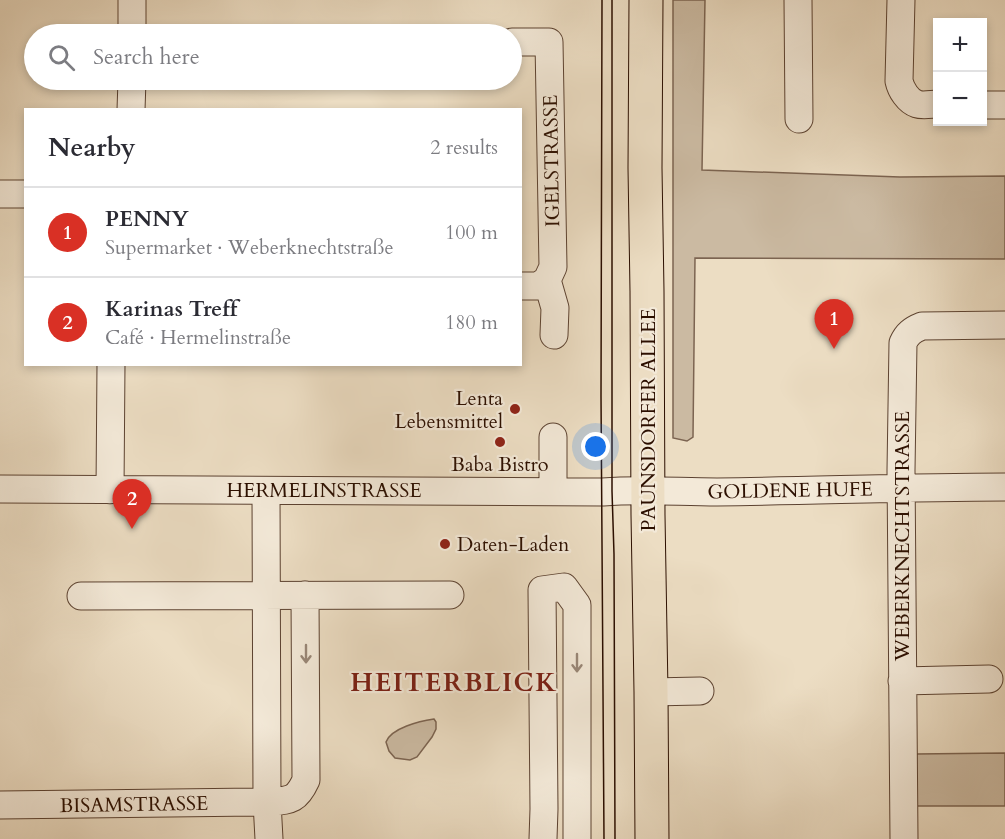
<!DOCTYPE html>
<html lang="en">
<head>
<meta charset="utf-8">
<style>
	:root { --surface:#fff; --page:#f2f2f3; --text:#2b2b33; --muted:#7c7c81; --line:#e1e1e2; --accent:#d93025 }
	body { margin:0; font-family:Cardo,serif; background:var(--page); color:var(--text) }
	.controls { position:absolute; right:18px; top:18px; display:grid; overflow:hidden; border-radius:0px; box-shadow:0 3px 9px #0003 }
	.controls button { width:54px; height:54px; display:grid; place-items:center; padding:0; border:0; border-bottom:2px solid var(--line); background:var(--surface); color:var(--text); font:30px sans-serif }
	.you { position:absolute; left:596px; top:447px; width:21px; height:21px; margin:-15px; border:4px solid #fff; border-radius:50%; background:#1a73e8; box-shadow:0 0 0 9px #1a73e833 }
	.badge { display:grid; place-items:center; width:39px; height:39px; border-radius:50%; background:var(--accent); color:#fff; font-size:20px; font-weight:700 }
	.pin { position:absolute; translate:-50% -50px; filter:drop-shadow(0 2px 3px #0008) }
	.pin::after { content:''; position:absolute; top:32px; width:21px; height:18px; background:inherit; clip-path:polygon(0 0,100% 0,50% 100%) }
	.list { margin:0; padding:0; list-style:none }
	h2 { display:flex; justify-content:space-between; align-items:center; height:78px; margin:0; padding:0 24px; font-size:26px }
	h2 small { font-size:20px; font-weight:400; color:var(--muted) }
	.list li { display:grid; grid-template-columns:39px 1fr auto; gap:18px; align-items:center; box-sizing:border-box; height:90px; padding:0 24px; border-top:2px solid var(--line) }
	.list b { display:block; font-size:22px; white-space:nowrap }
	.list p { margin:0; font-size:20px; white-space:nowrap; color:var(--muted) }
	.list em { font-size:20px; font-style:normal; color:var(--muted) }
	.icon { flex:none; width:33px; height:33px; fill:none; stroke:currentColor; stroke-width:2; stroke-linecap:round; stroke-linejoin:round }
	.map { position:relative; flex:none; width:1005px; height:839px; overflow:hidden }
	.search { position:absolute; background:var(--surface); box-shadow:0 3px 9px #0003; left:24px; top:24px; width:498px; height:66px; display:flex; align-items:center; gap:15px; box-sizing:border-box; padding:0 21px; border-radius:33px; color:var(--muted); font-size:22px }
	.panel { position:absolute; background:var(--surface); box-shadow:0 3px 9px #0003; left:24px; top:108px; width:498px; height:258px; border-radius:0px }
	.map>svg:first-child { display:block }
	.green { fill:#cbbaa2; stroke:#7c6451; stroke-width:1.5 }
	.lines { fill:none; stroke-linecap:round; stroke-linejoin:round }
	.minor-casing { stroke:#5c4231; stroke-width:29 }
	.major-casing { stroke:#2c0f00; stroke-width:35 }
	.minor { stroke:#f3e9d8; stroke-width:27 }
	.major { stroke:#ecddc3; stroke-width:33 }
	.tram { stroke:#2c0f00; stroke-width:1.5 }
	.oneway { stroke:#998777 }
	.poi-dot { fill:#8f2418; stroke:#f3e9d8; stroke-width:2 }
	.labels { text-anchor:middle; stroke-width:4.5; stroke-linejoin:round; paint-order:stroke }
	.street-label { font-size:20px; fill:#2c0f00; stroke:#f3e9d8 }
	.poi-label { font-size:20px; fill:#2c0f00; stroke:#f3e9d8; text-anchor:end }
	.district-label { font-size:26px; font-weight:bold; letter-spacing:1.5px; fill:#7a1f14; stroke:#f3e9d8 }
</style>
</head>
<body>
<div class="map">
<svg width="1005" height="839" viewBox="0 0 1005 839">
	<rect width="100%" height="100%" fill="#ecddc3"/>
	<filter id="stains"><feTurbulence type="fractalNoise" baseFrequency=".00333" numOctaves="4"/><feColorMatrix values="0 0 0 0 .2 0 0 0 0 .09 0 0 0 0 .02 0 0 0 .5 -.17"/></filter>
	<radialGradient id="worn" r=".72"><stop offset=".6" stop-color="#630" stop-opacity="0"/><stop offset="1" stop-color="#630" stop-opacity=".3"/></radialGradient>
	<path class="green" d="M673,0h32l-3,170 198,7 105,-1v83l-310,-1 -2,179 -6,4 -14,-3z
		M434,719l2,3v7l-4,8 -15,20 -7,3 -15,-2 -6,-7 -3,-9c5,-14 34,-21 48,-23z
		M1005,753v53h-89v-52z"/>
	<g class="lines">
		<defs>
			<path id="minor" d="M132,0v34
				M798,0l1,119
				M901,0l-2,81c2,9 9,20 18,23 6,2 15,0 21,0
				M512,42h37l4,225 -6,13
				M982,105h23
				M131,110l1,-30
				M0,194h26
				M547,280l8,28 -1,27
				M520,286h18l9,-6
				M0,489l603,3c38,-3 76,0 114,0 96,-1 192,-5 288,-5
				M110,490l1,-126
				M266,491l1,311 2,37
				M553,491v-54
				M81,596l369,-1
				M902,681l87,-2
				M651,692l49,-1
				M0,805l267,-3c22,-2 29,0 39,-22l-1,-185
				M543,839l1,-30 -2,-219 22,-3 13,18v234
				M904,839l-3,-369 2,-127c4,-9 9,-13 19,-17l83,-1"/>
			<path id="major" d="M646,0l-1,168 2,123 1,224 3,177 1,147"/>
		</defs>
		<use href="#minor" class="minor-casing"/>
		<use href="#major" class="major-casing"/>
		<use href="#minor" class="minor"/>
		<use href="#major" class="major"/>
		<path class="tram" d="M602,0l-1,396 3,443
			M612,0v491l2,63 1,285"/>
	</g>
	<defs><path id="oneway-shaft" d="M-6 0H5M1.5-3L5.5 0L1.5 3" fill="none" stroke-width="1.6" stroke-linecap="round" stroke-linejoin="round" transform="scale(1.5)"/></defs>
	<g class="oneway">
		<use href="#oneway-shaft" transform="translate(306 654) rotate(90)"/>
		<use href="#oneway-shaft" transform="translate(577 663) rotate(90)"/>
	</g>
	<g class="poi-dot">
		<circle cx="515" cy="409" r="6"/>
		<circle cx="500" cy="442" r="6"/>
		<circle cx="445" cy="544" r="6"/>
	</g>
	<g class="labels">
		<g class="street-label">
			<text transform="translate(551 161) rotate(-91)" y="7">IGELSTRASSE</text>
			<text transform="translate(648 420) rotate(-90)" y="7">PAUNSDORFER ALLEE</text>
			<text x="324" y="497">HERMELINSTRASSE</text>
			<text transform="translate(790 490) rotate(-1)" y="7">GOLDENE HUFE</text>
			<text transform="translate(902 536) rotate(-90)" y="7">WEBERKNECHTSTRASSE</text>
			<text transform="translate(134 804) rotate(-1)" y="7">BISAMSTRASSE</text>
		</g>
		<g class="poi-label">
			<text x="503" y="405">Lenta<tspan x="503" dy="23">Lebensmittel</tspan></text>
			<text x="500" y="471" text-anchor="middle">Baba Bistro</text>
			<text x="457" y="551" text-anchor="start">Daten-Laden</text>
		</g>
		<g class="district-label">
			<text x="454" y="691">HEITERBLICK</text>
		</g>
	</g>
	<rect width="100%" height="100%" filter="url(#stains)"/>
	<rect width="100%" height="100%" fill="url(#worn)"/>
</svg>
<div class="controls">
<button>+</button>
<button>−</button>
</div>
<div class="you"></div>
<div class="pin badge" style="left:834px;top:349px">1</div>
<div class="pin badge" style="left:132px;top:529px">2</div>
<div class="search"><svg class="icon" aria-label="search" viewBox="0 0 24 24"><circle cx="10" cy="10" r="6"/><path d="M15 15l6 6"/></svg>Search here</div>
<section class="panel">
<h2>Nearby<small>2 results</small></h2>
<ul class="list">
<li><span class="badge">1</span><div><b>PENNY</b><p>Supermarket · Weberknechtstraße</p></div><em>100 m</em></li>
<li><span class="badge">2</span><div><b>Karinas Treff</b><p>Café · Hermelinstraße</p></div><em>180 m</em></li>
</ul>
</section>
</div>
</body>
</html>
